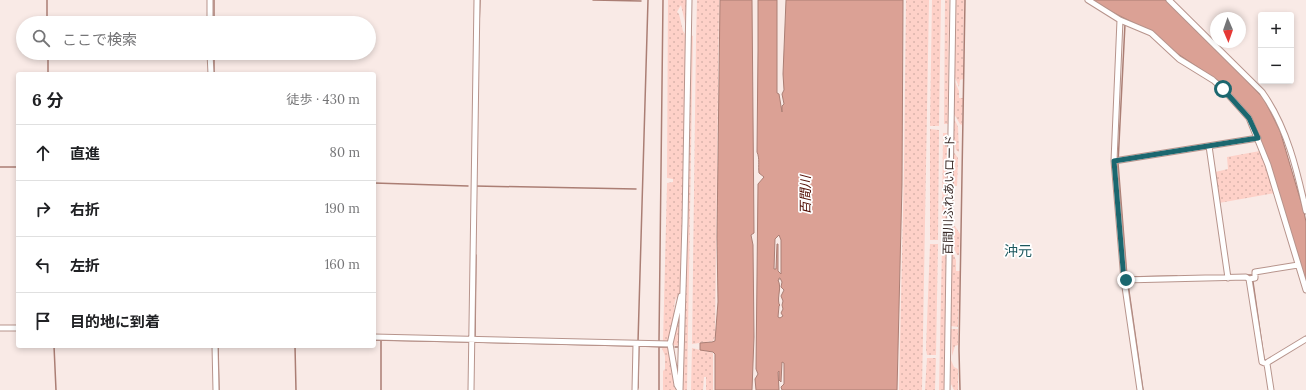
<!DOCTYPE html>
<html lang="ja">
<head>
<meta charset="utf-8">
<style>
	:root { --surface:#fff; --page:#f2f2f2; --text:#202124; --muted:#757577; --line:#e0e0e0 }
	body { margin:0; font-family:Lora,"Noto Sans JP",serif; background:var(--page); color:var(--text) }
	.controls { position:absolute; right:12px; top:12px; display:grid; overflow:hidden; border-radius:4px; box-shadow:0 2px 6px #0003 }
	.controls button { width:36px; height:36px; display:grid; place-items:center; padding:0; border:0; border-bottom:1px solid var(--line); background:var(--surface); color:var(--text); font:20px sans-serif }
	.compass { position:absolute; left:1210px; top:12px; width:36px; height:36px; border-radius:50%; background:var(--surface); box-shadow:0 2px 6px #0003; rotate:178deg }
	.stop { position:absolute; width:12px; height:12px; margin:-9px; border:3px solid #1b676f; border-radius:50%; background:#fff }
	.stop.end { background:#1b676f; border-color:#fff; box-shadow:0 1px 4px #0008 }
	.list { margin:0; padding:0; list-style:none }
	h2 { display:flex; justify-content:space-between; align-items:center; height:52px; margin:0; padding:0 16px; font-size:17px }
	h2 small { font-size:13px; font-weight:400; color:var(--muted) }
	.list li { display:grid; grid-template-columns:26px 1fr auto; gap:12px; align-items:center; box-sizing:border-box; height:56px; padding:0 16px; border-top:1px solid var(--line) }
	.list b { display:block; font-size:15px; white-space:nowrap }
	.list em { font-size:13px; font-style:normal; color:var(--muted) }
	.icon { flex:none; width:22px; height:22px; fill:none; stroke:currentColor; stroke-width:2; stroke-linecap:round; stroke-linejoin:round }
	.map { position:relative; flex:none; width:1306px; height:390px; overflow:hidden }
	.search { position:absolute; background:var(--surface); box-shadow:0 2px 6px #0003; left:16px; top:16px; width:360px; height:44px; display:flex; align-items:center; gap:10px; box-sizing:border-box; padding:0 14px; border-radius:22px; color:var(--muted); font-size:15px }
	.panel { position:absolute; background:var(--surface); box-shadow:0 2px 6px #0003; left:16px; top:72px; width:360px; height:276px; border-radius:4px }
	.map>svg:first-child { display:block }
	.grass { fill:url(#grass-dots) }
	.water { fill:#dba195; stroke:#ab7e74; fill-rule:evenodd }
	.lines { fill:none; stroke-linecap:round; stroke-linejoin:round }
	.stream { stroke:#ab7e74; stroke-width:1.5 }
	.minor-casing { stroke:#b7948c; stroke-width:7 }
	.minor { stroke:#fff; stroke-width:5 }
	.route { stroke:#1b676f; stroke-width:5 }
	.labels { text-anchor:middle; stroke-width:3.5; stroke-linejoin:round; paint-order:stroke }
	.street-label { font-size:12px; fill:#3a2b28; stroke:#fff }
	.water-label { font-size:13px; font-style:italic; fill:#500c02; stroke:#fff }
	.quarter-label { font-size:14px; fill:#1c575d; stroke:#fff }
</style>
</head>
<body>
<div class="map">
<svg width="1306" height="390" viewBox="0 0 1306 390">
	<defs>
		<pattern id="grass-dots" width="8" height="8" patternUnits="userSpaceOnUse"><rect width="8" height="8" fill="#fed1c8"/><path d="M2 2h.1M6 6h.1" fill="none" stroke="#dab4ac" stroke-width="1.8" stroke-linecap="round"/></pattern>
	</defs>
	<rect width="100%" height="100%" fill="#f9eae6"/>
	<path class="grass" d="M668,0h19l-1,27 -5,-22 -4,7 2,2 4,17 2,3v107l-5,152c-2,2 -4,5 -5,8 -2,11 0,33 -8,41h-4l4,-157v-2l6,-1v-3l-6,-1z
		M697,0h22l-4,337 -2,4 -21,3 4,-304z
		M906,0h23l-7,390h-23l5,-223z
		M932,0h9l-2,126h-9z
		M945,0h4l-1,124h-4z
		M955,0h9l-1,79 -3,1 -1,7 -5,-12z
		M691,35l2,1 -6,354h-4z
		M955,82l4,9v7h4l-1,27 -2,-1 -6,-10z
		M954,118l4,9 1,25 -3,-2 -2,-9z
		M930,129l9,1 -1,110h-8z
		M943,133h4l-1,105h-4z
		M953,151l5,7 -1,28h-3l-1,-2z
		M1260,151l15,42 -56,10 -4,-31 13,-3 -1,-12z
		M955,226l5,8 -1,21h-2l-4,-10v-18z
		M930,244h8l-2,111h-9l-1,-6z
		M942,246l4,1 -2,143h-5z
		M952,251l4,9v11h4l-2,56 -7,-1z
		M680,308l-1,38 -6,-1z
		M951,329h7v16l-3,1 -3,10z
		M662,348h7l5,39 2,3h-13v-19l2,-2v-13z
		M692,348l21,5v37h-7v-13h-2l-1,13h-12z
		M927,358h9l-1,32h-10z
		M951,360l3,7 4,2v21h-4l-3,-6z"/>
	<path class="water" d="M720,0h32l2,233 -3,2 2,10 1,92 -2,53h-37v-36l-2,-2 -13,-2v-7l12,-1 3,-1 3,-39 -1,-65z
		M758,0h19v93l2,1 3,18v-6l2,-2 -2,-10 2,-4 -1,-16 3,-74h117l-1,184 -5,206h-115l-1,-3 3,-3v-21l-2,-1 -1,20 -2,-2v-9l-1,1 1,18h-23l-1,-11 3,-5 -2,-5 2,-185 6,-7 -5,-4c-1,-8 1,-14 -2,-21l1,-101zM779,235l2,5v34l-3,-3v-27h-1l-1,25h-2l1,-30zM779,278h1l2,4 -1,5 3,3 -3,6 2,5 -1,4 1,4 -2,4 2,3 -3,2 -2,-1 1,-11 1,-1 -1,-1c-2,-8 3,-16 -1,-24h1z
		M1093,0h72l61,59 38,40 16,32 24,81 2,10v61l-37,-121 -17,-43 -6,-8 -26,-29 -45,-30 -15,-14 -12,-8 -36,-18z"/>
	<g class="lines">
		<path class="stream" d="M47,0v23
			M214,0v23
			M593,0l48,1
			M1125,24l-7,139 9,114 16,113
			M479,25l1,-25
			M48,53v21
			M214,53v21
			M0,167h18
			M374,183l94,3
			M475,186l161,3
			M1247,275h5l12,84
			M1127,277l50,-1
			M475,337l1,-82
			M374,340l96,2
			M659,341l4,-341
			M474,342l160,4
			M638,342l10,-342
			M54,346l2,44
			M218,346l1,44
			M295,346l1,44
			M638,346l29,1
			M659,346v44
			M675,347h3
			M638,388l1,-42
			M381,390v-50
			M960,390l-1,-40 6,-350"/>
		<defs>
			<path id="minor" d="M210,0v23
				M1088,0l32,20 31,13 28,26 34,21 10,9 26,29 19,47 38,125
				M1169,0l93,92c25,35 35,78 44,119
				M1120,20l-6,141 10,119 16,110
				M210,53l1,21
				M1209,146l19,132
				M1114,161l144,-23
				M1249,279l13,83 5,2 4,26
				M1124,280l122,-3 3,2 6,-1v-6l43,-7
				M0,328h18
				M374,337l296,7
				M215,346l1,44
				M1267,364l1,-2 38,-23
				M471,390l6,-390
				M635,390l1,-46
				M680,390l5,-168 4,-222
				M680,390l-3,-5 -7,-41 11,-48
				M947,390l6,-390"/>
		</defs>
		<use href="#minor" class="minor-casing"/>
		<use href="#minor" class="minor"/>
	</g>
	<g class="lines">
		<path class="route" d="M1126,280h-2l-10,-119 144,-23 -9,-20 -26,-29"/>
	</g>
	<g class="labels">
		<g class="street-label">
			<text transform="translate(949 195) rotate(-89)" y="4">百間川ふれあいロード</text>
		</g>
		<g class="water-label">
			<text transform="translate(805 195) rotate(-90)" y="5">百間川</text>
		</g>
		<g class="quarter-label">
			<text x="1018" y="256">沖元</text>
		</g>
	</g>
</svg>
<div class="controls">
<button>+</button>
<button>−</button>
</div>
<svg class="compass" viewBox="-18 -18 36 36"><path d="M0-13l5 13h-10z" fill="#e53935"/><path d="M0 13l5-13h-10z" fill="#757577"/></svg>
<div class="stop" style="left:1223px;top:89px"></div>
<div class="stop end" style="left:1126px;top:280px"></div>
<div class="search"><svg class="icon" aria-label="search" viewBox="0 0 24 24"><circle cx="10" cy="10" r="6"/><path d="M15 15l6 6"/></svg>ここで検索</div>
<section class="panel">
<h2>6 分<small>徒歩 · 430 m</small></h2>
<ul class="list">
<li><svg class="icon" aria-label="ahead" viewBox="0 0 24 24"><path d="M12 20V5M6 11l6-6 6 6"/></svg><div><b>直進</b></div><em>80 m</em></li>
<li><svg class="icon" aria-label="right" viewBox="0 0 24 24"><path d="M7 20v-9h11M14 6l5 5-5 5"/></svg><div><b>右折</b></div><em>190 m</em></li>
<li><svg class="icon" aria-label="left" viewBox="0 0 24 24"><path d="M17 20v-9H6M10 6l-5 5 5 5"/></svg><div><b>左折</b></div><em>160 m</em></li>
<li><svg class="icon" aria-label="arrive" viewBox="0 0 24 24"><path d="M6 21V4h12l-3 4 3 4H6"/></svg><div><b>目的地に到着</b></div></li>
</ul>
</section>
</div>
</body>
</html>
